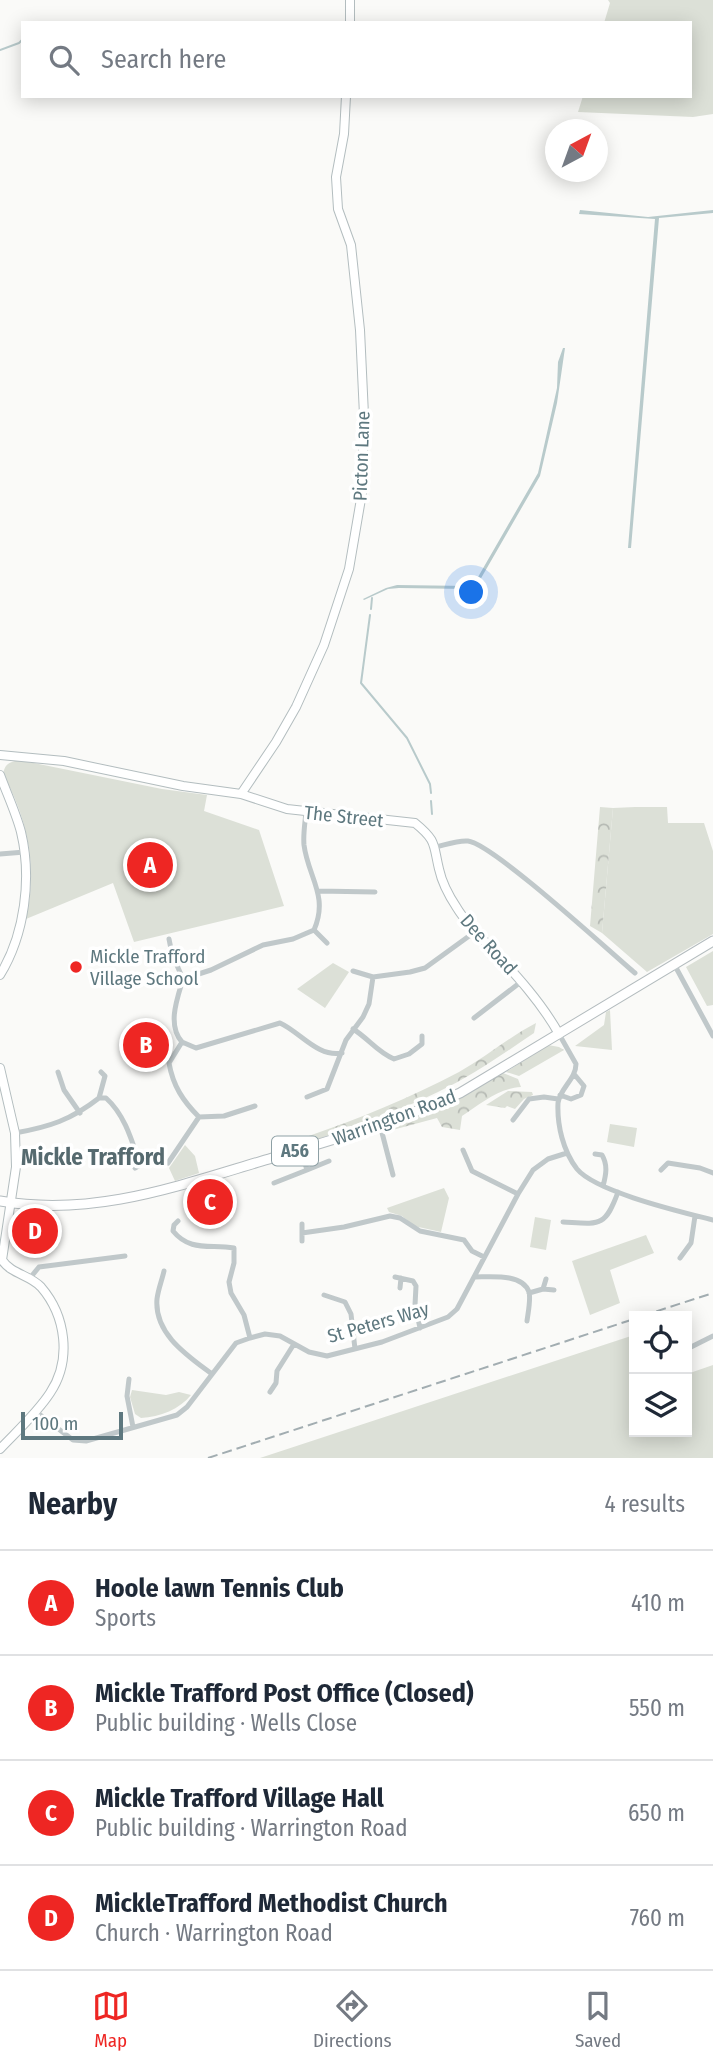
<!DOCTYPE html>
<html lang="en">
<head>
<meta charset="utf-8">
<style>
	:root { --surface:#fff; --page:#f6f6f7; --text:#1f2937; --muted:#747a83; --line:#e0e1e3; --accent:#ee2623 }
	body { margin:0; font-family:"Fira Sans Condensed",sans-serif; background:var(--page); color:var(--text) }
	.controls { position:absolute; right:21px; bottom:21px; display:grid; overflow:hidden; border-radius:0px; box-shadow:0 4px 18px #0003 }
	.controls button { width:63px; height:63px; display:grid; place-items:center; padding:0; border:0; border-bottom:2px solid var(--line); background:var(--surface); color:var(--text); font:35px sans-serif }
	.compass { position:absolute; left:545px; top:119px; width:63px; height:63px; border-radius:50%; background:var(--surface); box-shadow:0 4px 18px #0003; rotate:41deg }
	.scale { position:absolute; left:21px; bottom:18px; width:102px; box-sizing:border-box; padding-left:7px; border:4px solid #5e787f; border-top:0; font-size:19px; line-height:24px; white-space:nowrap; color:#5e787f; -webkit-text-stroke:5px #fff; paint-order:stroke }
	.you { position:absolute; left:472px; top:593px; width:24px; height:24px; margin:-18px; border:5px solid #fff; border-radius:50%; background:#1a73e8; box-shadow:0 0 0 10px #1a73e833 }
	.badge { display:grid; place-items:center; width:46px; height:46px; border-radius:50%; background:var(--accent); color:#fff; font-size:23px; font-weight:700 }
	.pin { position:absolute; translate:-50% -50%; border:4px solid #fff; box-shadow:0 2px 7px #0006 }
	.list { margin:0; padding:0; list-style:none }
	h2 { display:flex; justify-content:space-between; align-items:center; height:91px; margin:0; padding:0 28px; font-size:30px }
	h2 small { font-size:23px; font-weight:400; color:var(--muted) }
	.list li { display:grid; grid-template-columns:46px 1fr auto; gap:21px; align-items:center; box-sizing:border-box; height:105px; padding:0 28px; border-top:2px solid var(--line) }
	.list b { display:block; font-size:26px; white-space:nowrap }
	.list p { margin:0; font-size:23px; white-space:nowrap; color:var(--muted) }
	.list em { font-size:23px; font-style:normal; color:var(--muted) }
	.icon { flex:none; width:38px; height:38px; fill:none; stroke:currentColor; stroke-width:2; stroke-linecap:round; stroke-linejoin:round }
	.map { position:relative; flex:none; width:713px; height:1458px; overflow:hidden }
	.search { position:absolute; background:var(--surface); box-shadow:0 4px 18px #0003; left:21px; right:21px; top:21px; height:77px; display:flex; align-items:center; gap:18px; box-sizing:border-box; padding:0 24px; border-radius:0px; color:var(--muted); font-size:26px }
	.sheet { height:511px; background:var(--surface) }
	nav { display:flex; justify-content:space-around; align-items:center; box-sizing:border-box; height:98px; border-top:2px solid var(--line); background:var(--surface); font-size:19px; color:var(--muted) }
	nav a { display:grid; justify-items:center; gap:4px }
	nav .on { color:var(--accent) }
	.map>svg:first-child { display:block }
	.green { fill:#dce0d7 }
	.forest { fill:url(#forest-crowns) }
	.water { fill:#b8cacb }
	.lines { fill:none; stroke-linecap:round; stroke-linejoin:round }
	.stream { stroke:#b8cacb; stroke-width:2 }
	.secondary-casing { stroke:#b3bdbf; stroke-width:10 }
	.primary-casing { stroke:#b4bcbf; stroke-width:11 }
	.street { stroke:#c0c8ca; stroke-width:5 }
	.secondary { stroke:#fff; stroke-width:8 }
	.primary { stroke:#fff; stroke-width:9 }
	.rail { stroke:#a2adb1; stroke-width:2; stroke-dasharray:10 5; stroke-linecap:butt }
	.poi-dot { fill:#ee2623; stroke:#fff; stroke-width:2.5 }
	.labels { text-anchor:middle; stroke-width:7; stroke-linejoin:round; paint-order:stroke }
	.shield { fill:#fff; stroke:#8ea0a5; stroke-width:2 }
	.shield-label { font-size:18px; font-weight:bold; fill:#5e787f }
	.street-label { font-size:19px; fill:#5e787f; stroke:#fff }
	.poi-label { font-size:19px; fill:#5e787f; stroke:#fff; text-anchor:start }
	.quarter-label { font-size:23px; font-weight:bold; fill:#566a6f; stroke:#fff }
</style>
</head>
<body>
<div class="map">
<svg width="713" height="1458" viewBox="0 0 713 1458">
	<defs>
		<pattern id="forest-crowns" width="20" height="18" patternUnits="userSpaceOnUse" patternTransform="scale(1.75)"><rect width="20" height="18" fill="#dce0d7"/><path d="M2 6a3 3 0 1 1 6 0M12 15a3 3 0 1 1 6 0" fill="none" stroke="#b6bab4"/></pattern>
	</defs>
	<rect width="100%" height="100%" fill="#fafaf8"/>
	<path class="green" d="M608,0h105v114l-20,3 -115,-5 5,-16h107v-73h-86l6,-20z
		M19,760l143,29 45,6 -3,16 55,19 25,76 -150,36 -21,-59 -87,36c12,-52 2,-99 -23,-145 2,-10 6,-12 16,-14z
		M635,807h32l1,16h36l9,28v83l-66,38 -45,-39 11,-125z
		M713,951v54l-6,1 -21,-39z
		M333,963l16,9 -24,36 -28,-19z
		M610,1010l2,40 -37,-4 29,-21 2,-13z
		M610,1124l27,4 -3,19 -27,-5z
		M185,1145l10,11 4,17 -24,8 -6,-13z
		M444,1188l5,10 -8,34 -27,-6 -12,-10 -13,-4 -2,-4z
		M535,1217l16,3 -5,30 -16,-3z
		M646,1235l8,18 -44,17 10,33 -30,12 -18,-54z
		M634,1335v97h53v-58l26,-9v93h-453z
		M132,1390l34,5 13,-3 12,3c-11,14 -31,22 -50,23l-6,-4 -5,-17z"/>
	<path class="forest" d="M600,807l13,1 -11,125 -12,-7z
		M536,1023l-2,10c-31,21 -62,43 -96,59 -41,20 -86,36 -130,50l-2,-5c52,-18 104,-39 153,-65 27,-15 50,-35 77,-49z
		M548,1045l11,2 5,3 -45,26 -13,-4z
		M503,1073l15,6 3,8c-22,1 -41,17 -59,29l-2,14 -18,-3 -5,-9 -52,14 2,-5 58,-22z
		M508,1091l24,1 1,3 -9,4 -9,10 -8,-3 -2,2 -19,-3z"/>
	<path class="water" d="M580,210l68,7 65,-7v3l-54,5 -28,330h-3l27,-329 -76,-5z
		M563,348h2l-8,55 -17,73 -60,104 -6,8 -6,1 -69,-1 -11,1 -24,11 -1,-1 23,-11 11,-3 72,1 5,-2 64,-111 19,-85 1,-26z"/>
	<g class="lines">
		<path class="stream" d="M0,50l19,-7 4,-4
			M371,609l1,-11
			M370,615l-9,68 46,55 23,46 1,9
			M431,801l1,13"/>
		<defs>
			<path id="secondary" d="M350,0v23
				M0,755l64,6 119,25 58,8 46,15 128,14c22,18 18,21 24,46 3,14 10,27 18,39 9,15 23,28 35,41 24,26 49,53 67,85
				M0,775c7,19 16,38 21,57 11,46 4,102 -21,143
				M241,794l35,-52 20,-35 28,-62 25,-76 13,-76 2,-78 -4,-85 -9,-85 -13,-36 -2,-32 8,-43 2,-38
				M0,1068l15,65 1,34 -14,93c9,14 28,15 39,27 25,29 31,73 9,106 -13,20 -33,38 -50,56"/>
			<path id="primary" d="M0,1201c92,16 175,-14 262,-40 67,-20 134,-39 198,-68l253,-152"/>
		</defs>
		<use href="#secondary" class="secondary-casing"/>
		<use href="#primary" class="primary-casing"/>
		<path class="street" d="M306,812c-1,11 -3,22 -2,33 4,32 25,51 10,85l-21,9 -30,6 -52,25 -28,9c-6,20 -16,46 -1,63l14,6 84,-25c20,9 38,35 62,30
			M436,847c9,-2 22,-7 32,-6 25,3 141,110 167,132
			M0,854l25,-2
			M318,891l57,1
			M314,930l13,13
			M169,939l3,15 11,25
			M674,964l39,72
			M353,971l20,6 37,-5 15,-4 51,-37
			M474,1018l48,-37
			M353,1029c15,9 24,23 41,30l15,-5 13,-10v-8
			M559,1034l17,30c0,15 -16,24 -18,39 -1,22 5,48 19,66 19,23 105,43 136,51
			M182,1042l-13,21c4,23 14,38 30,54l25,-1 31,-10
			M58,1072l6,18 16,23
			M560,1095l11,4 10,-4 3,-9 -10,-12
			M307,1097l20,-8 19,-49 17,-23 6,-13 4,-27
			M99,1098h7c19,17 26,43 34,67l-5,3
			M513,1120l16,-21 15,-2 14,2
			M380,1125l13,50
			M15,1133c34,-6 56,-13 84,-35l6,-22 -4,-4
			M463,1150l9,21 46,23
			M595,1154l7,1c6,10 4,20 1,31
			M168,1163l31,-46
			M307,1170l22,-9
			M661,1170l7,-7 32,5 13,5
			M274,1183l33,-13 -6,-20
			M178,1221l-4,4 -1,6c17,21 37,13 61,17v15l-5,19 2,11 13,22 6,23
			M563,1222c36,2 42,6 55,-30
			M302,1233l42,-6 46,-11 10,2 20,13 44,9 8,11 12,6
			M302,1241v-17
			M680,1258l11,-15 4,-27
			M164,1271c-2,9 -6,19 -7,28 -3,35 31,57 55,75
			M395,1277l18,4 3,5 -1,19 5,23
			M475,1277c15,0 47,-4 54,15 2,7 -1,21 -2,29
			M30,1278l9,-11 86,-11
			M400,1288l1,-10
			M543,1289l3,-10
			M529,1293l14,-4 11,1
			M324,1295l21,7 6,12 4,35
			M687,1349l26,-13
			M129,1379l-2,17 6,31
			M270,1392l6,-9 1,-12 17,-27
			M35,1411l38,29 13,1 91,-26 10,-8 49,-64 14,-5 15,-4 15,2 29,16 18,4 55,-14 66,-25 9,-8 61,-115 15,-24 15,-11 19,-6"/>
		<use href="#secondary" class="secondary"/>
		<use href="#primary" class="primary"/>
		<path class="rail" d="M642,1316l71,-23
			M208,1458l426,-139"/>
	</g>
	<circle class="poi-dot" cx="76" cy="967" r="7"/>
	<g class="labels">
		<rect class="shield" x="272" y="1136.5" width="46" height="29" rx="5"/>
		<g class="shield-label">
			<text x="295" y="1157">A56</text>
		</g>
		<g class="street-label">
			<text transform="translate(361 456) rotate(-88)" y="7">Picton Lane</text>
			<text transform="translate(344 816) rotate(6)" y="7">The Street</text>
			<text transform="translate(489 944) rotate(48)" y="7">Dee Road</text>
			<text transform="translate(394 1117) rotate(-20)" y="7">Warrington Road</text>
			<text transform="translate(378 1322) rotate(-16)" y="7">St Peters Way</text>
		</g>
		<g class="poi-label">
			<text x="90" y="963">Mickle Trafford<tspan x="90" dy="22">Village School</tspan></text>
		</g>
		<g class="quarter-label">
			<text x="93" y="1165">Mickle Trafford</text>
		</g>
	</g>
</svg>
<div class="controls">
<button><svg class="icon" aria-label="locate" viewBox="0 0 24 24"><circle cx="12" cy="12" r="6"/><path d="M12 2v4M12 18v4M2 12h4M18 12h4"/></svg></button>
<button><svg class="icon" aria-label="layers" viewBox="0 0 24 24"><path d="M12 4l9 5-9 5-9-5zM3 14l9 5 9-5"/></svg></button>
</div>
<svg class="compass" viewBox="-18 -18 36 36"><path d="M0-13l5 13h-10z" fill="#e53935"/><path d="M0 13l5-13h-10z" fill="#747a83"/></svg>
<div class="scale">100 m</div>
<div class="you"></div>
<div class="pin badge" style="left:150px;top:865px">A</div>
<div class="pin badge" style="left:146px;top:1045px">B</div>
<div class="pin badge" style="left:210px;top:1202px">C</div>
<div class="pin badge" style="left:35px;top:1231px">D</div>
<div class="search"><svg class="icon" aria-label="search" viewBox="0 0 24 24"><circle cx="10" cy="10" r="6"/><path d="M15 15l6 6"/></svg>Search here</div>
</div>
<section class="sheet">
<h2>Nearby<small>4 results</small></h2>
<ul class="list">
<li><span class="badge">A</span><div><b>Hoole lawn Tennis Club</b><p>Sports</p></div><em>410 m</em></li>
<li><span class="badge">B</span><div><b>Mickle Trafford Post Office (Closed)</b><p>Public building · Wells Close</p></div><em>550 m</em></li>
<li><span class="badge">C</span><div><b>Mickle Trafford Village Hall</b><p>Public building · Warrington Road</p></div><em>650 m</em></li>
<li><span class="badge">D</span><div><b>MickleTrafford Methodist Church</b><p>Church · Warrington Road</p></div><em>760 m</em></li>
</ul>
</section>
<nav>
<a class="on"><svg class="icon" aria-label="map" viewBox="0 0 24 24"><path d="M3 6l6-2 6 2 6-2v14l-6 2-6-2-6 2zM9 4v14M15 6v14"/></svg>Map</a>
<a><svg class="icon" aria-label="directions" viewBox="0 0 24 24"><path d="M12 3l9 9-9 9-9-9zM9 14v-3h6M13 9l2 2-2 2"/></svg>Directions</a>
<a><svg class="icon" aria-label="saved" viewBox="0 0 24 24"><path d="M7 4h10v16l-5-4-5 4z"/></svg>Saved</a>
</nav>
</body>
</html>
